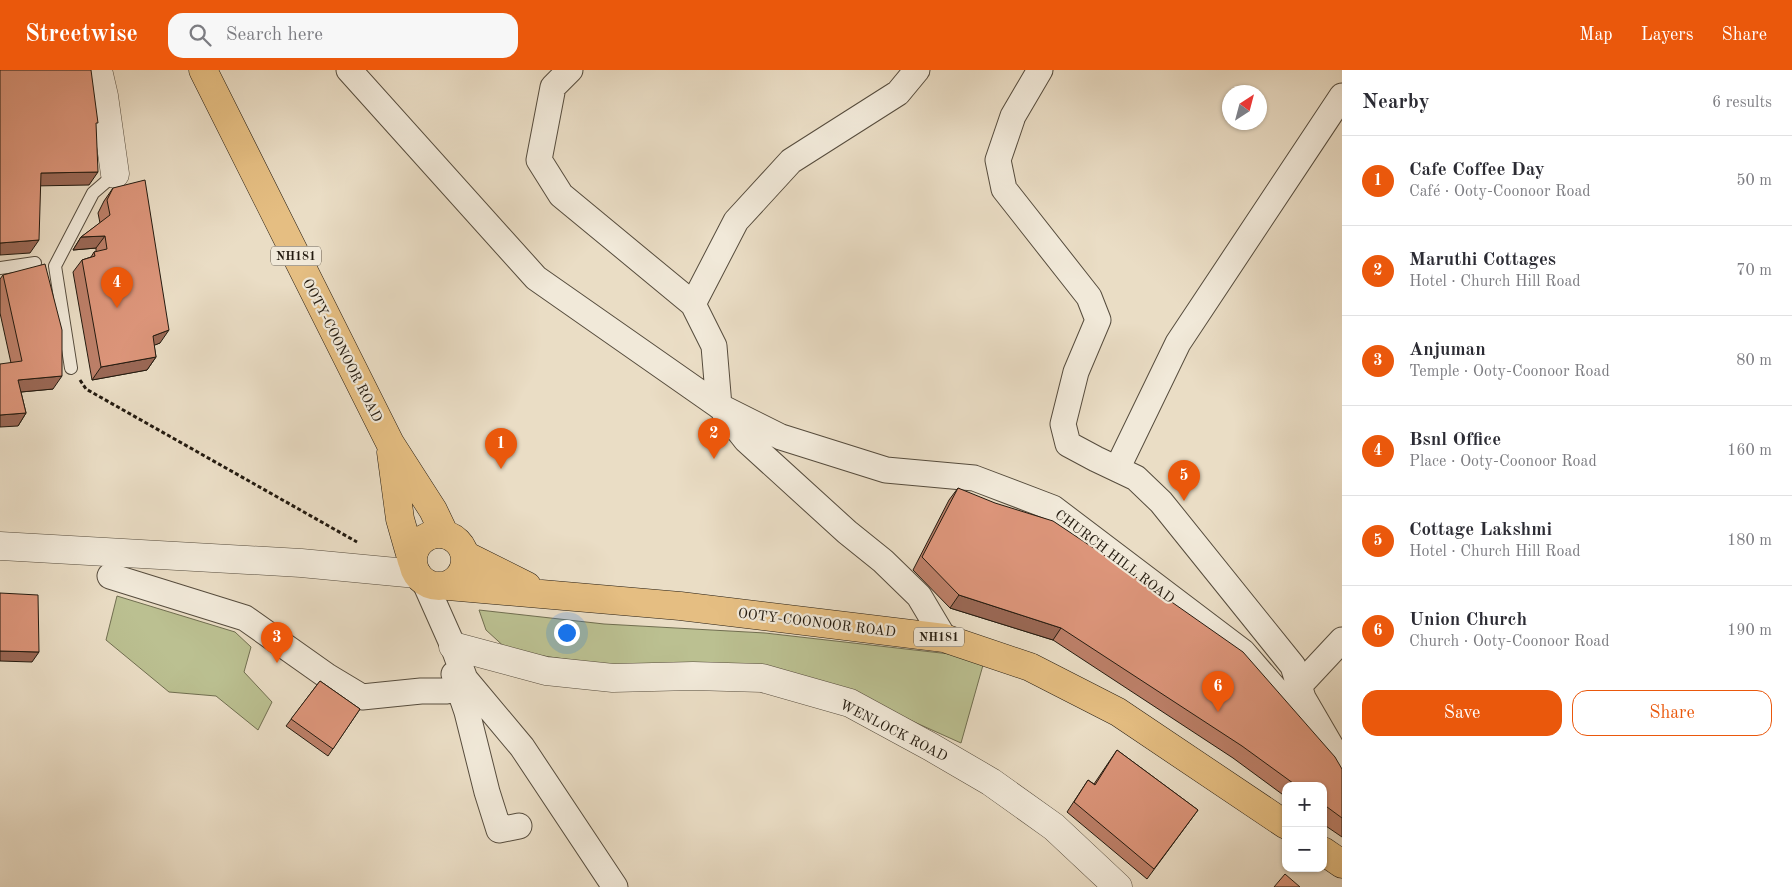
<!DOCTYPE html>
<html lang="en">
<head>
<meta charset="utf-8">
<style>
	:root { --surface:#fff; --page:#f7f7f7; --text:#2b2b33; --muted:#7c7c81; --line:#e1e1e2; --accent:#ea580c }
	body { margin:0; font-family:"Old Standard TT",serif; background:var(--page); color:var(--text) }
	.controls { position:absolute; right:15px; bottom:15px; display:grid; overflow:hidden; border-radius:10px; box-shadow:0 1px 4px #0004 }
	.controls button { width:45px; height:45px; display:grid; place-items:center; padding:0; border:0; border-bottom:1px solid var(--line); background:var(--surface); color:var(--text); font:25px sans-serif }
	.compass { position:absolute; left:1222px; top:15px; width:45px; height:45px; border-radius:50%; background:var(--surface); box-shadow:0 1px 4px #0004; rotate:36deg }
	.you { position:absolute; left:566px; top:562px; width:18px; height:18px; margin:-12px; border:4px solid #fff; border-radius:50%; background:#1a73e8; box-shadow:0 0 0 8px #1a73e833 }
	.badge { display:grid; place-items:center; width:32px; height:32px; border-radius:50%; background:var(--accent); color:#fff; font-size:16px; font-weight:700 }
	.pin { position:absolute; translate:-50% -41px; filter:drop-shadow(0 1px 2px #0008) }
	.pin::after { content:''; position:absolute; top:26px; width:18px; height:15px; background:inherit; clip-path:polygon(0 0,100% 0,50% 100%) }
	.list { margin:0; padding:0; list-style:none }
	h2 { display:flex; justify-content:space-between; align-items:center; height:65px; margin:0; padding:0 20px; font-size:21px }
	h2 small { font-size:16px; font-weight:400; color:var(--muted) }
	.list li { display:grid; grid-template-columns:32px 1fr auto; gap:15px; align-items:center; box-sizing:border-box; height:90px; padding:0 20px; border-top:1px solid var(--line) }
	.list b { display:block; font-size:19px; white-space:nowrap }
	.list p { margin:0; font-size:16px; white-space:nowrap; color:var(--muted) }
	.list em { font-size:16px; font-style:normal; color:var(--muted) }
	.actions { display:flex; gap:10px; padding:15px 20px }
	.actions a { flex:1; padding:11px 0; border:1px solid var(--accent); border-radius:15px; text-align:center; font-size:18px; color:var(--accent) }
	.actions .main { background:var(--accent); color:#fff }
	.icon { flex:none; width:28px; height:28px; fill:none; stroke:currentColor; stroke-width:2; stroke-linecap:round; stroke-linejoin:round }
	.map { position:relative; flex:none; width:1342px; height:817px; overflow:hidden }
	header { display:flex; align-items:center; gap:30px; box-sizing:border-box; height:70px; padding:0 25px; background:var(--accent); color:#fff }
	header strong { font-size:24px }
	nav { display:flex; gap:28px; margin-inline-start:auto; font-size:18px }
	.search { width:350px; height:45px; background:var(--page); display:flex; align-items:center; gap:12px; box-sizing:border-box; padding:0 18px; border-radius:15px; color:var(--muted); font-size:19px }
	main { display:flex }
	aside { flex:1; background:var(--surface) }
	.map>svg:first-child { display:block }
	.green { fill:#bbc091; stroke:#706e50 }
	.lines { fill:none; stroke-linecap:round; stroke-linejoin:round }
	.service-casing { stroke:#564c3d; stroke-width:14 }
	.minor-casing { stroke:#564c3d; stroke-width:27 }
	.tertiary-casing { stroke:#564c3d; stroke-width:29 }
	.trunk-casing { stroke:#241b10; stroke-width:29 }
	.path { stroke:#241b10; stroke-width:3; stroke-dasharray:4 2.5; stroke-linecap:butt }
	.service { stroke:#f1e9d9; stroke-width:12 }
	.minor { stroke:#f1e9d9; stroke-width:25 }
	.tertiary { stroke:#f1e9d9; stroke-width:28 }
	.trunk { stroke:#e5be82; stroke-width:28 }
	.wall { fill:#bd8069; stroke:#241b10 }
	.shaded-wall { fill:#9a6855; stroke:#241b10 }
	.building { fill:#dc957a; stroke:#241b10 }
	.labels { text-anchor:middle; stroke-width:4.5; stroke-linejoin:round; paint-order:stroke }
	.shield { fill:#f1e9d9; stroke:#62594c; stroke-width:1 }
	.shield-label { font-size:12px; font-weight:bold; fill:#241b10 }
	.street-label { font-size:14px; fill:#241b10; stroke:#f1e9d9 }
</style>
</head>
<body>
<header>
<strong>Streetwise</strong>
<div class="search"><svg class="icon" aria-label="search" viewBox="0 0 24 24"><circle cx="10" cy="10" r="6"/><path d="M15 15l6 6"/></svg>Search here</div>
<nav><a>Map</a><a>Layers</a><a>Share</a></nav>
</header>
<main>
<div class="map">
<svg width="1342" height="817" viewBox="0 0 1342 817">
	<rect width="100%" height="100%" fill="#eaddc5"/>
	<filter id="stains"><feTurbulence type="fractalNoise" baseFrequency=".004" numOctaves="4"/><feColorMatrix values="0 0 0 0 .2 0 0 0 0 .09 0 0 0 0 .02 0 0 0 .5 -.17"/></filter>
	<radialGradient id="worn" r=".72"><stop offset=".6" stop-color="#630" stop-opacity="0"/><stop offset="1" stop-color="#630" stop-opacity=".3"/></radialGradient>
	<path class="green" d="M117,526l118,36 16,15 -7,25 28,30 -14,28 -42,-34 -47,-4 -63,-52z
		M479,540l125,14 161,9 220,25 -24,85 -87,-39 -365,-53 -23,-21z"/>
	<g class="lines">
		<defs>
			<path id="service" d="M0,198l35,-5
				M71,298l-16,-102 38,-73 22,-19"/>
			<path id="minor" d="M349,0l187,208 183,128 -5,-60 -21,-42 -132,-109 -22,-35 14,-73 17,-17
				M1040,0l-27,46 -15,44 6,29 85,108 9,23 -22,52 -13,52 5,20 28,15 40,19 25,24 132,164 10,32 39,67
				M693,234l43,-83 55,-60 107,-68 19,-23
				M719,336l62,31 105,33 88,8 79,30 190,144 52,60
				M724,342l22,28 101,92 36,29 36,35 25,42
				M1117,399l61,-126 164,-247
				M110,506l135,42 82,58 35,21 59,-6h25l13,-3
				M425,513l28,63 12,33 57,68 93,140
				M454,604l13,38 20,80 12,38 20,-4
				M1299,616l43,-46"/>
			<path id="tertiary" d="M98,0l6,26 11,78
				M0,476l301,17 116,11
				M453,576l93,25 67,7 80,-2 69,2 88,25 81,44 60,35 63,45 64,60"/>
			<path id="trunk" d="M203,0l187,373 43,67 11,23
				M391,382l9,67 12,42
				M413 490a26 26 0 1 1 52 0a26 26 0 1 1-52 0Z
				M467,486l60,30
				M448,516l232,20 264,32 86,29 88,45 168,113
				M1323,781l19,13"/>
		</defs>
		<use href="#service" class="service-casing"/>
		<use href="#minor" class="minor-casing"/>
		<use href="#tertiary" class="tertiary-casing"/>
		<use href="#trunk" class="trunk-casing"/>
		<path class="path" d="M80,310l6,9 271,153"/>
		<use href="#service" class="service"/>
		<use href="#minor" class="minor"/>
		<use href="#tertiary" class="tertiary"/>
		<use href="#trunk" class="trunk"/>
	</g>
	<path class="wall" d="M113,118l47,155 -6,2 2,12 -9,13 -55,10 -19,-108 9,-12 9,-3 3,-5h2v-4l-23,2 8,-13 19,-14 -2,-10 6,-12z
		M3,205l50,114 -32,3 5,21 -8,13 -7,-63 -11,-50v-34z
		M958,418l384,281v68l-19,-13v-38h-37v11l-53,-39 -180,-118 -103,-32 -37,-38 36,-70z
		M320,611l40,28 -32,47 -42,-30z
		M1117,680l81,60 -51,69 -80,-67 21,-32 6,4z"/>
	<path class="shaded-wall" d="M98,102l-9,13 -57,1 9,-13z
		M105,166l-9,12 -23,2 8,-13z
		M39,170l-9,13 -30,2v-12z
		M169,260l-9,13 -15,6 8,-13z
		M156,287l-9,13 -55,10 9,-13z
		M62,306l-9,13 -43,4 8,-13z
		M26,343l-8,13 -18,1v-12z
		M959,525l102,33 -8,12 -103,-32z
		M0,581l39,1 -7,10 -32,-1z"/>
	<path class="building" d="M0,0h91l7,53h-2l2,49 -57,1 -2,67 -39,3z
		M145,110l24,150 -16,6 3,21 -55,10 -19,-107 13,-4 -1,-4 13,-3 -2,-13 -24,1 29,-22 -3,-15 6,-12z
		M45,194l17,66v46l-44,4 8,33 -26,2v-51l22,-3 -19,-86z
		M958,418l37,15 58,18 63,42 127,89 92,105 7,12v49l-19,-14v-18h-26l-55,-40 -181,-118 -102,-33 -37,-38z
		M0,523l38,2 1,57 -39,-1z
		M320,611l40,28 -27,40 -42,-30z
		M1117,680l81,60 -44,59 -80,-67 14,-22 7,5z
		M1285,804l15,13h-26z"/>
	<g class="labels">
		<g class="shield">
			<rect x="271" y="176.5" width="50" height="19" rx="4"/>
			<rect x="914" y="557.5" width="50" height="19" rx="4"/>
		</g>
		<g class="shield-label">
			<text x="296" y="190">NH181</text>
			<text x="939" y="571">NH181</text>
		</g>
		<g class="street-label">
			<text transform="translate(343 280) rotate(63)" y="5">OOTY-COONOOR ROAD</text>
			<text transform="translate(1115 486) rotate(37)" y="5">CHURCH HILL ROAD</text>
			<text transform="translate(817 552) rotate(7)" y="5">OOTY-COONOOR ROAD</text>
			<text transform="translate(894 660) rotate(27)" y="5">WENLOCK ROAD</text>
		</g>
	</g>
	<rect width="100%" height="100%" filter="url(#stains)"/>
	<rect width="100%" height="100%" fill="url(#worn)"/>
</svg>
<div class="controls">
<button>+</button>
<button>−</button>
</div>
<svg class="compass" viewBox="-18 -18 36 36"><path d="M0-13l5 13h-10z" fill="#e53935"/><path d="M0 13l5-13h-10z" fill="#7c7c81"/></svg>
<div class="you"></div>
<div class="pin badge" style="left:501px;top:399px">1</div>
<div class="pin badge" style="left:714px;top:389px">2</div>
<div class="pin badge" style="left:277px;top:593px">3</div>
<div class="pin badge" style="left:117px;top:238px">4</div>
<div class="pin badge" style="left:1184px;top:431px">5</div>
<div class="pin badge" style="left:1218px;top:642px">6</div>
</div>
<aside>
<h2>Nearby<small>6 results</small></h2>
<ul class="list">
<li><span class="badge">1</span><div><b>Cafe Coffee Day</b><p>Café · Ooty-Coonoor Road</p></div><em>50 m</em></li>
<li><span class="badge">2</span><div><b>Maruthi Cottages</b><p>Hotel · Church Hill Road</p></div><em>70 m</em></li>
<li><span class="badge">3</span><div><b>Anjuman</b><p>Temple · Ooty-Coonoor Road</p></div><em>80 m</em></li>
<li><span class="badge">4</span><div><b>Bsnl Office</b><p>Place · Ooty-Coonoor Road</p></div><em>160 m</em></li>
<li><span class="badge">5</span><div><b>Cottage Lakshmi</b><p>Hotel · Church Hill Road</p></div><em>180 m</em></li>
<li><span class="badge">6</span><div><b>Union Church</b><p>Church · Ooty-Coonoor Road</p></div><em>190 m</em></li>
</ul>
<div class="actions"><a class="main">Save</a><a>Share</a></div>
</aside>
</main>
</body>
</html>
